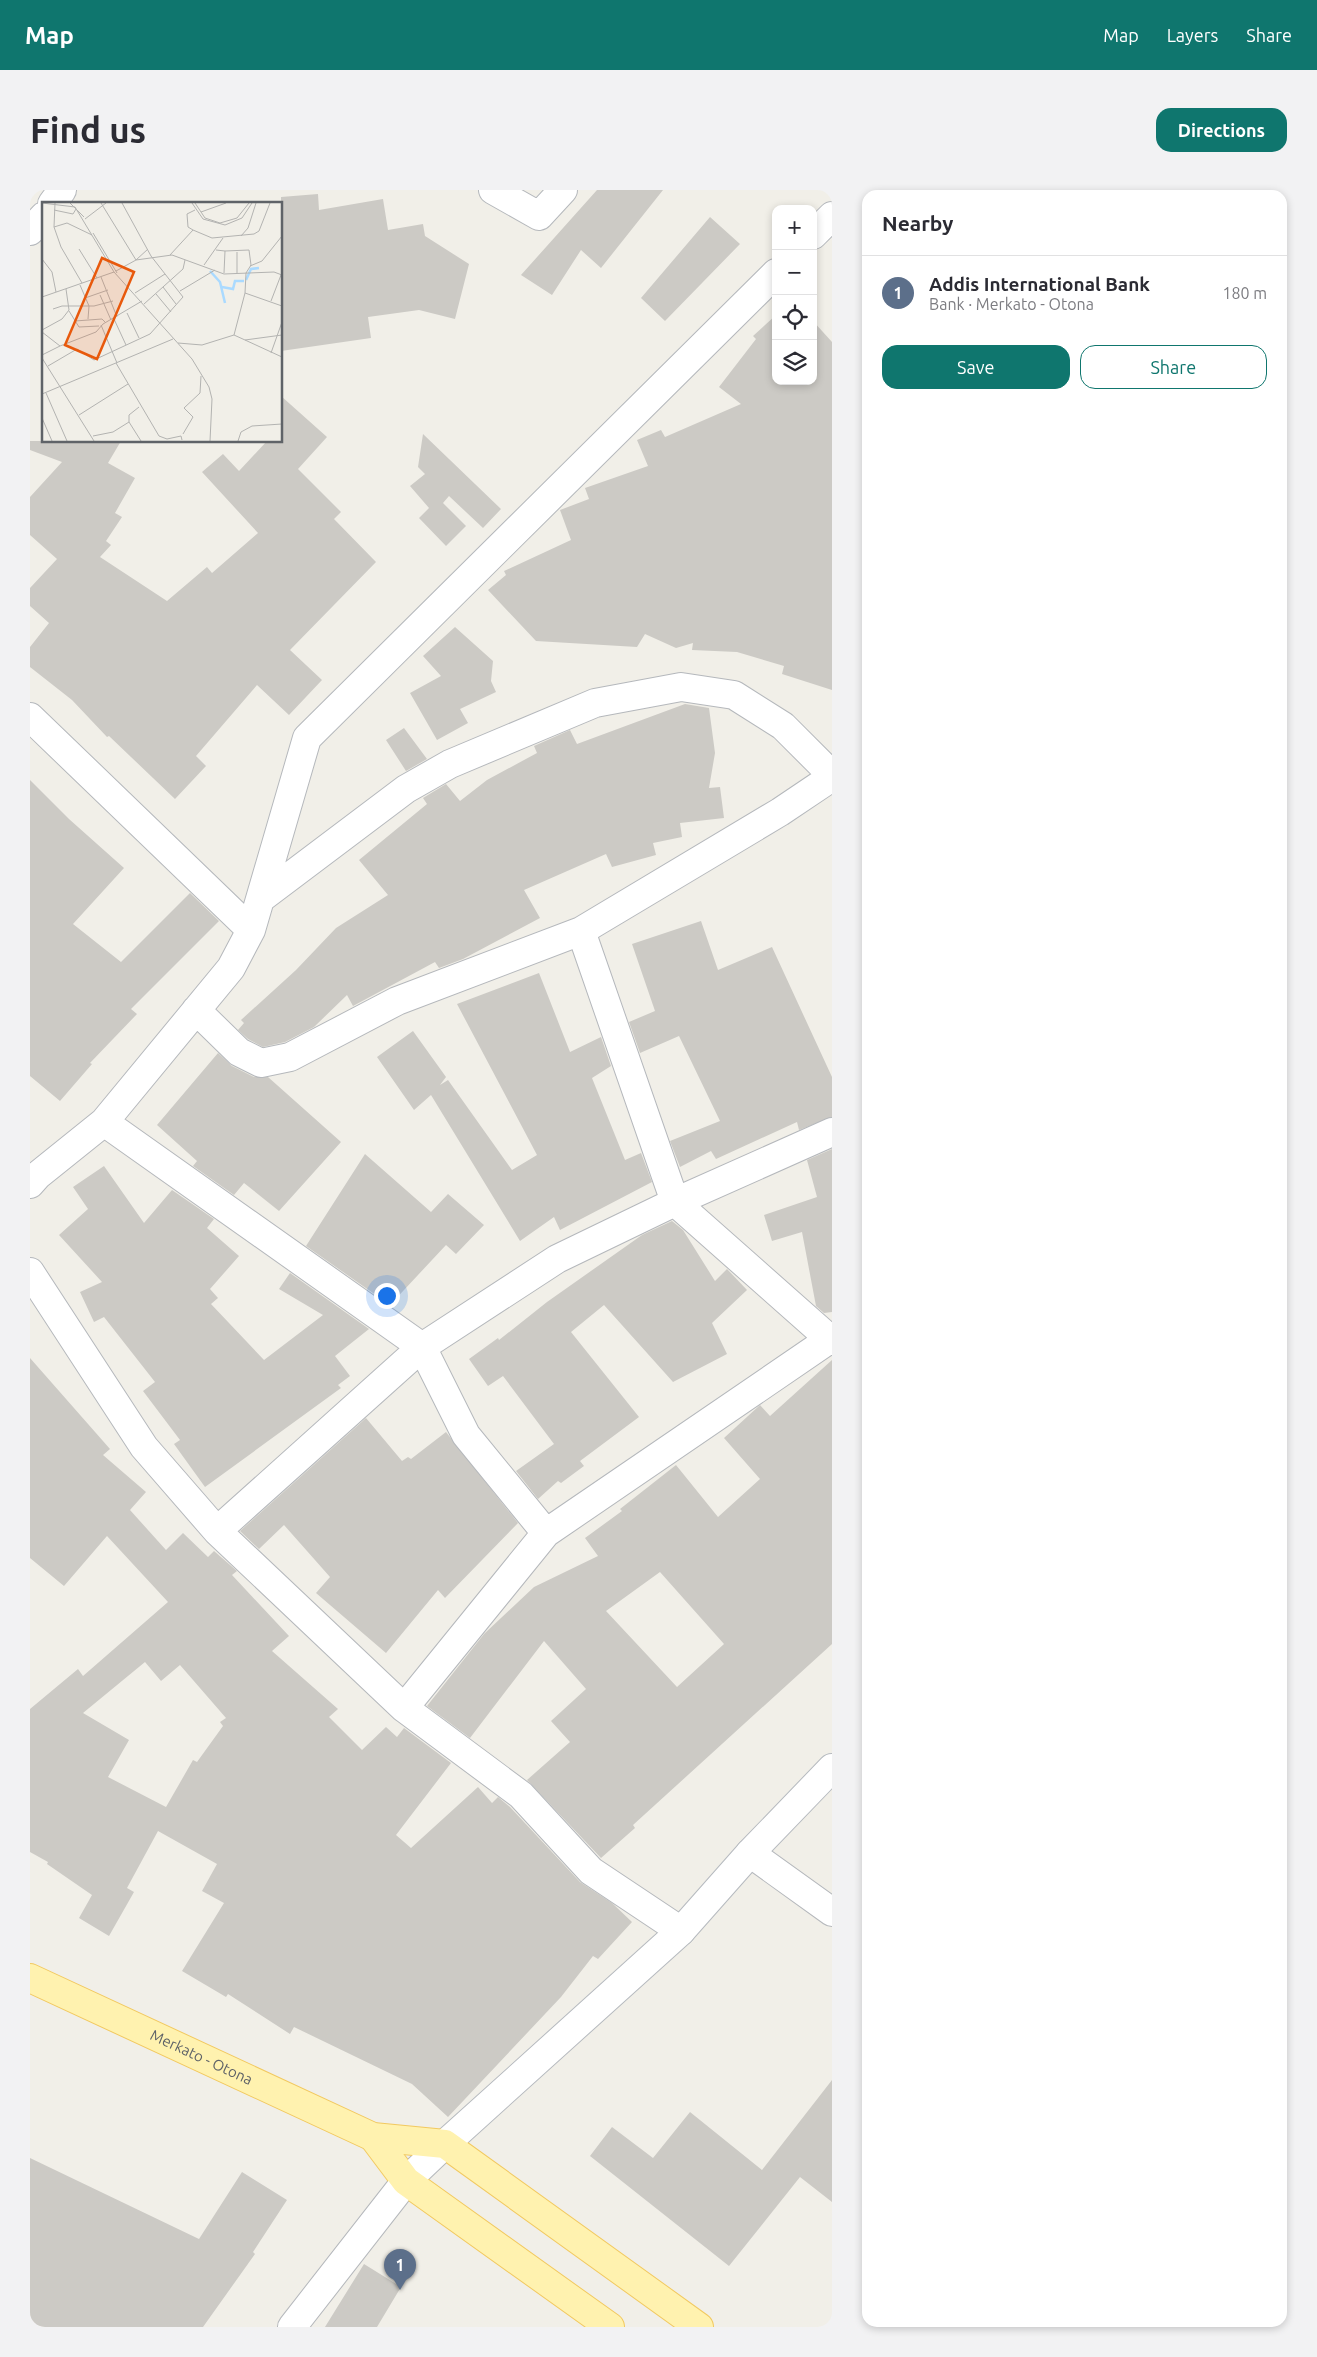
<!DOCTYPE html>
<html lang="en">
<head>
<meta charset="utf-8">
<style>
	:root { --surface:#fff; --page:#f2f2f3; --text:#2b2b33; --muted:#7c7c81; --line:#e1e1e2; --accent:#0f766e }
	body { margin:0; font-family:Ubuntu,sans-serif; background:var(--page); color:var(--text) }
	.controls { position:absolute; right:15px; top:15px; display:grid; overflow:hidden; border-radius:10px; box-shadow:0 2px 8px #0003 }
	.controls button { width:45px; height:45px; display:grid; place-items:center; padding:0; border:0; border-bottom:1px solid var(--line); background:var(--surface); color:var(--text); font:25px sans-serif }
	.you { position:absolute; left:356px; top:1105px; width:18px; height:18px; margin:-12px; border:4px solid #fff; border-radius:50%; background:#1a73e8; box-shadow:0 0 0 8px #1a73e833 }
	.badge { display:grid; place-items:center; width:32px; height:32px; border-radius:50%; background:var(--accent); color:#fff; font-size:16px; font-weight:700 }
	.pin { position:absolute; translate:-50% -41px; filter:drop-shadow(0 1px 2px #0008) }
	.pin::after { content:''; position:absolute; top:26px; width:18px; height:15px; background:inherit; clip-path:polygon(0 0,100% 0,50% 100%) }
	.list { margin:0; padding:0; list-style:none }
	h2 { display:flex; justify-content:space-between; align-items:center; height:65px; margin:0; padding:0 20px; font-size:21px }
	h2 small { font-size:16px; font-weight:400; color:var(--muted) }
	.list li { display:grid; grid-template-columns:32px 1fr auto; gap:15px; align-items:center; box-sizing:border-box; height:75px; padding:0 20px; border-top:1px solid var(--line) }
	.list b { display:block; font-size:19px; white-space:nowrap }
	.list p { margin:0; font-size:16px; white-space:nowrap; color:var(--muted) }
	.list em { font-size:16px; font-style:normal; color:var(--muted) }
	.actions { display:flex; gap:10px; padding:15px 20px }
	.actions a { flex:1; padding:11px 0; border:1px solid var(--accent); border-radius:15px; text-align:center; font-size:18px; color:var(--accent) }
	.actions .main { background:var(--accent); color:#fff }
	.icon { flex:none; width:28px; height:28px; fill:none; stroke:currentColor; stroke-width:2; stroke-linecap:round; stroke-linejoin:round }
	.map { position:relative; flex:none; width:802px; height:2137px; overflow:hidden; border-radius:15px }
	header { display:flex; align-items:center; gap:30px; box-sizing:border-box; height:70px; padding:0 25px; background:var(--accent); color:#fff }
	header strong { font-size:24px }
	nav { display:flex; gap:28px; margin-inline-start:auto; font-size:18px }
	.intro { display:flex; align-items:center; justify-content:space-between; box-sizing:border-box; height:120px; padding:0 30px }
	h1 { margin:0; font-size:35px }
	.button { padding:12px 22px; border-radius:15px; background:var(--accent); color:#fff; font-size:18px; font-weight:700 }
	main { display:flex; gap:30px; padding:0 30px }
	aside { flex:1; background:var(--surface); border-radius:15px; box-shadow:0 2px 8px #0003 }
	.map>svg:first-child { display:block }
	.building { fill:#cccac5; fill-rule:evenodd }
	.lines { fill:none; stroke-linecap:round; stroke-linejoin:round }
	.minor-casing { stroke:#b5b8bc; stroke-width:30 }
	.tertiary-casing { stroke:#b5b8bc; stroke-width:30 }
	.secondary-casing { stroke:#b6babf; stroke-width:30 }
	.primary-casing { stroke:#f2c960; stroke-width:30 }
	.minor { stroke:#fff; stroke-width:28 }
	.tertiary { stroke:#fff; stroke-width:28 }
	.secondary { stroke:#fff; stroke-width:28 }
	.primary { stroke:#fff2af; stroke-width:28 }
	.labels { text-anchor:middle; stroke-width:4; stroke-linejoin:round; paint-order:stroke }
	.street-label { font-size:15px; fill:#5f6368; stroke:#fff }
	.inset-river { fill:none; stroke:#aadaff; stroke-width:2.5 }
	.inset-road { fill:none; stroke:#b3b3b1; stroke-width:1 }
	.view { fill:#e8590c; fill-opacity:0.15; stroke:#e8590c; stroke-width:2.5 }
	.inset-edge { fill:none; stroke:#5f6368; stroke-width:2.5 }
</style>
</head>
<body>
<header>
<strong>Map</strong>
<nav><a>Map</a><a>Layers</a><a>Share</a></nav>
</header>
<div class="intro"><h1>Find us</h1><a class="button">Directions</a></div>
<main>
<div class="map">
<svg width="802" height="2137" viewBox="0 0 802 2137">
	<rect width="100%" height="100%" fill="#f1efe8"/>
	<path class="building" d="M567,0h66l-62,78 -20,-18 -29,45 -31,-20z
		M288,4l1,16 64,-11 5,31 35,-6 2,12 44,28 -14,55 -36,-9 -51,7 3,21 -90,13v-154z
		M680,27l30,27 -75,77 -24,-23z
		M746,125v66h37v-60l19,21v348l-50,-16 2,-8 -47,-14 -45,-2 1,-7 -17,5 -31,-14 -8,13 -101,-6 -48,-51 18,-15 -2,-4 67,-31 -11,-30 29,-11 -4,-11 63,-22 -11,-26 24,-10 4,7 76,-33 -22,-17 37,-48 -3,-3z
		M251,206l46,41 -29,32 43,43 -7,7 42,43 -86,88 32,30 -33,35 -32,-30 -61,71 10,10 -31,33 -66,-63 -2,1 -35,-37 -42,-33v-20l19,-24 -19,-17v-18l27,-29 -27,-24v-38l32,-35 -32,-12v-9h91l-13,22 27,15 -20,35 7,4 -16,24 5,4 -11,12 67,44 40,-34 5,6 46,-40 -56,-61 21,-18 16,17 28,-30h14z
		M393,244l78,75 -18,19 -34,-32 -6,7 23,23 -20,20 -27,-28 10,-10 -19,-22 15,-12 -7,-7z
		M425,437l38,34 -2,20 5,11 -36,17 8,14 -31,17 -27,-47 31,-17 -18,-20z
		M655,514l24,4 6,45 -6,35 11,-1 4,31 -44,5 2,14 -29,6 3,12 -44,12 -6,-13 -82,36 16,28 -77,41 -24,9 -4,-6 -82,44 -6,-11 -33,32 -29,15 -22,5 -15,-8 -10,-9 6,-7 -3,-3 55,-50 40,-42 52,-33 -29,-35 68,-56 -4,-6 23,-14 14,17 27,-21 50,-27 -3,-7 36,-16 7,14z
		M374,538l23,31 -21,12 -20,-31z
		M0,590l39,39 55,49 -51,56 48,38 69,-69 29,28 -88,88 6,5 -47,49 2,1 -32,37 -30,-25z
		M671,731l17,49 54,-23 60,130v40l-33,13 -2,-8 -81,37 -5,-8 -31,16 -10,-26 50,-20 -41,-85 -39,17 -11,-31 26,-11 -23,-67z
		M509,783l31,79 31,-15 10,29 -19,12 33,82 16,-7 11,29 -92,48 -6,-13 -34,24 -89,-146 -17,15 -37,-53 36,-26 33,46 -6,8 8,-5 64,90 25,-15 -80,-151z
		M188,863l14,13 22,11h14l73,65 -62,69 -35,-28 -10,12 -41,-29 4,-5 -40,-36z
		M802,959v163l-8,1 -8,-7 -14,-74 -30,9 -8,-26 53,-18 -10,-37z
		M335,964l66,58 17,-18 36,31 -28,29 -10,-9 -56,60 -84,-59z
		M74,976l40,57 28,-33 42,29 -7,9 32,28 -29,33 8,9 -7,6 53,56 59,-45 -44,-26 11,-16 79,56 -34,27 15,20 -12,9 3,3 -136,99 -31,-43 6,-4 -37,-49 12,-9 -51,-65 -10,5 -14,-30 22,-10 -43,-47 29,-26 -15,-22z
		M642,1031l11,9 32,51 12,-12 20,21 -35,33 15,31 -54,28 -69,-77 -33,27 68,85 -59,44 4,5 -23,17 -3,-2 -20,18 -22,-28 38,-27 -51,-68 -15,10 -19,-27 29,-21 1,2 48,-38 95,-67z
		M0,1168l80,91 -7,6 43,37 -16,18 36,40 17,-17 25,24 6,-6 23,20 -5,4 57,61 -17,15 66,58 -9,8 33,33 24,-23 11,10 7,-9 47,35 -55,72 15,13 67,-61 14,16 6,-6 12,10 70,75 32,21 20,19 -34,37 -5,-3 -32,41 -113,120 -36,-33 -118,-57 -4,7 -62,-40 -2,3 -44,-26 42,-68 -22,-12 15,-27 -59,-33 -31,57 7,4 -25,44 -30,-18 13,-23 -45,-31 1,-2 -18,-10v-143l48,-40 5,7 85,-74 -61,-66 -43,50 -34,-28zM115,1472l16,19 19,-16 46,53 -6,4 3,4 -26,36 -4,-2 -27,47 -58,-30 21,-37 -46,-27z
		M802,1170v284l-199,181 2,3 -34,30 -74,-78 43,-38 -19,-21 35,-32 -42,-48 -74,97 -43,-32 57,-72 50,-47 64,-31 -13,-18 37,-27 -2,-2 56,-44 42,52 42,-38 -36,-41 36,-33 10,11zM630,1382l64,72 -47,43 -71,-76z
		M336,1228l36,43 6,-4 3,2 35,-27 72,91 -73,75 -7,-8 -52,63 -70,-60 14,-16 -46,-52 -25,24 -19,-18z
		M802,1890v122l-32,-25 -71,89 -139,-110 22,-29 41,31 37,-46 72,58z
		M0,1968l169,81 43,-67 45,28 -34,52 2,2 -52,73h-173z
		M334,2074l37,23 -24,40h-52z"/>
	<g class="lines">
		<defs>
			<path id="minor" d="M463,0l46,26 24,-26
				M22,14l10,-14
				M0,41l14,-15
				M783,45l19,-19
				M0,527l221,213
				M230,709l146,-110 44,-25 145,-61 86,-16 53,8 49,31 49,49
				M551,741l94,271 157,139
				M166,820l43,42 22,11 29,-6 107,-56 184,-70 199,-119 52,-35
				M74,932l318,225 44,88 80,98
				M0,994l8,-9 66,-53 127,-154 20,-38 56,-192 469,-465
				M0,1082l114,175 73,84 187,177 117,87 70,76 90,60
				M187,1341l205,-184 135,-88 118,-57 157,-70
				M374,1518l142,-175 284,-194
				M720,1663l82,59"/>
			<path id="tertiary" d="M262,2137l114,-146 39,-37"/>
			<path id="secondary" d="M415,1954l236,-213 69,-78 82,-85"/>
			<g id="primary">
				<path id="s1" d="M0,1788l343,159 72,7 254,183"/>
				<path d="M343,1947l33,44 204,146"/>
			</g>
		</defs>
		<use href="#minor" class="minor-casing"/>
		<use href="#tertiary" class="tertiary-casing"/>
		<use href="#secondary" class="secondary-casing"/>
		<use href="#primary" class="primary-casing"/>
		<use href="#minor" class="minor"/>
		<use href="#tertiary" class="tertiary"/>
		<use href="#secondary" class="secondary"/>
		<use href="#primary" class="primary"/>
	</g>
	<g class="labels">
		<g class="street-label">
			<text dy="5" stroke="none"><textPath href="#s1" startOffset="189">Merkato - Otona</textPath></text>
		</g>
	</g>
	<g transform="translate(12 12)">
		<rect width="240" height="240" fill="#f1efe8"/>
		<path class="inset-river" d="M168,69l10,11 5,21M204,78l5,-11 8,-1M180,85l11,2 2,-8h9"/>
		<path class="inset-road" d="M0,1l33,4M13,1l-1,24 7,20 21,36M28,1l14,14M59,1l35,57 12,-11M150,1l11,16 22,6 17,-7 10,-15M153,1l10,15 15,5 17,-5 12,-15M33,5l39,65 78,87 17,28 3,12 -2,42M12,8l19,4 3,-5M159,10l25,-9M43,17l21,-16M12,25l13,-4 25,12M151,28l-5,-3 -1,-13 8,-4M51,31l24,40M199,34l7,-8 8,-25M37,47l18,29M174,48l9,1 -1,22M183,49l24,-1 2,15 -5,8 -1,20 -11,42M128,53l23,-25 19,8 42,-4 5,-3 11,-28M0,57l10,13 4,20M162,63l19,-27M208,64l12,-5 20,-25M74,69l20,-11 36,-5 52,19 50,-2 8,3M195,71v-21M59,75l16,40M38,83l9,21 -1,13M121,85l13,17M138,89l35,-21M93,91l30,-19M203,91l37,13M114,92l15,18M58,93l11,25M0,95l72,-25M43,96l23,-8M229,99l10,-26M102,102l39,-35 2,-9M11,107l9,-3h32l19,-5M27,109l10,16 20,-1M85,111l12,25M72,117l12,26M33,119l27,-2 3,3M59,123l16,38M0,128l20,-11 7,-9 -3,-21M0,130l18,14 36,-14 7,-8 39,-23M203,138l37,17M136,141l24,2 32,-10 11,5 37,-5M229,151l11,-31M0,153l18,-9M0,156l52,83M74,161l43,73 8,3 14,-3 1,4M6,164l29,-17 17,11 56,-26 33,-37 -32,-41 -29,-53M4,191l21,48M0,192l131,-55M37,213l49,-31M0,216l10,23M87,220l12,19M141,232l10,-17 -9,-9 16,-15 1,-17M51,234l20,-4 16,-10v-7l10,-8M196,239l3,-9 11,-6 30,-2"/>
		<path class="view" d="M60,56l32,14 -37,87 -32,-14z"/>
		<rect width="240" height="240" class="inset-edge"/>
	</g>
</svg>
<div class="controls">
<button>+</button>
<button>−</button>
<button><svg class="icon" aria-label="locate" viewBox="0 0 24 24"><circle cx="12" cy="12" r="6"/><path d="M12 2v4M12 18v4M2 12h4M18 12h4"/></svg></button>
<button><svg class="icon" aria-label="layers" viewBox="0 0 24 24"><path d="M12 4l9 5-9 5-9-5zM3 14l9 5 9-5"/></svg></button>
</div>
<div class="you"></div>
<div class="pin badge" style="left:370px;top:2100px;background:#5c6f8a">1</div>
</div>
<aside>
<h2>Nearby<small></small></h2>
<ul class="list">
<li><span class="badge" style="background:#5c6f8a">1</span><div><b>Addis International Bank</b><p>Bank · Merkato - Otona</p></div><em>180 m</em></li>
</ul>
<div class="actions"><a class="main">Save</a><a>Share</a></div>
</aside>
</main>
</body>
</html>
